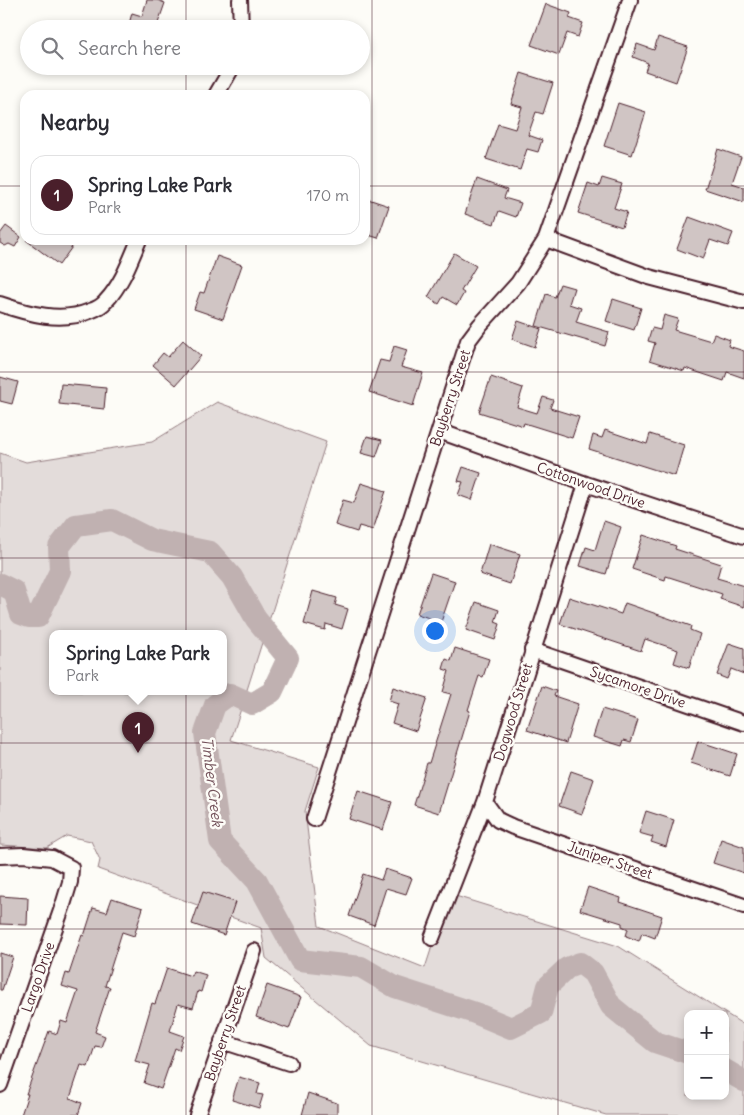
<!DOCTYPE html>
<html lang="en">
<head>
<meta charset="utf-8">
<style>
	:root { --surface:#fff; --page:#f2f2f3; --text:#2b2b33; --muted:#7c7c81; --line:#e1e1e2; --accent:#4a1f2b }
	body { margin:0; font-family:Delius,sans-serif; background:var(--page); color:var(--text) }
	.controls { position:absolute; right:15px; bottom:15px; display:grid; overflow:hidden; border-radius:10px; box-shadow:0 2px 8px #0003 }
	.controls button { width:45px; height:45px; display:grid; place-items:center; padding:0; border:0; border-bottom:1px solid var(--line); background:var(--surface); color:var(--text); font:25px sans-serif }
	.you { position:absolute; left:434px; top:630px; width:18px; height:18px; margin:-12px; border:4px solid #fff; border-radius:50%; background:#1a73e8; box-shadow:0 0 0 8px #1a73e833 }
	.badge { display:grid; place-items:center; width:32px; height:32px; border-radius:50%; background:var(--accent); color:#fff; font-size:16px; font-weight:700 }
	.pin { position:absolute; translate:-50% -41px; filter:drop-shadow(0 1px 2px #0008) }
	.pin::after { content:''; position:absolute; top:26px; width:18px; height:15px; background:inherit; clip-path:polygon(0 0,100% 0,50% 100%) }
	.popup { position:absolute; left:49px; top:630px; width:178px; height:65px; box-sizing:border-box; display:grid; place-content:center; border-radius:10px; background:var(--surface); filter:drop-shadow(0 1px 4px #0005); font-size:16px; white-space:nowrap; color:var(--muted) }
	.popup b { font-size:19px; color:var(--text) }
	.popup::after { content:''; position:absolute; left:50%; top:100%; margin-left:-10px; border:10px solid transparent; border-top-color:var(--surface) }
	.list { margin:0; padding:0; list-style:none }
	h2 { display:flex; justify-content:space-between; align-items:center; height:65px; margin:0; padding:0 20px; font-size:21px }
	h2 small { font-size:16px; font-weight:400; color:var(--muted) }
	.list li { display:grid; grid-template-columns:32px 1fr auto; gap:15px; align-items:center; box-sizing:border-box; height:80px; margin:0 10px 10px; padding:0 10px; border:1px solid var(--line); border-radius:15px }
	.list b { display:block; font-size:19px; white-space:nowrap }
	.list p { margin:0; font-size:16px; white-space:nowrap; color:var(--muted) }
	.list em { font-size:16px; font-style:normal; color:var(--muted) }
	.icon { flex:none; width:28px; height:28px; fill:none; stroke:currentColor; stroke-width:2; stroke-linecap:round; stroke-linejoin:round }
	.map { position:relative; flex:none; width:744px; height:1115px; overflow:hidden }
	.search { position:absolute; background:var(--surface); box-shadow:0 2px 8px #0003; left:20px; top:20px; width:350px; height:55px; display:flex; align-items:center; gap:12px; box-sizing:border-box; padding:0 18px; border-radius:28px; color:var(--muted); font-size:19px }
	.panel { position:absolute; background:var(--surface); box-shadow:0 2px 8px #0003; left:20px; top:90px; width:350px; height:155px; border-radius:15px }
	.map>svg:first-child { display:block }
	.green { fill:#e3dcda; stroke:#967e82; fill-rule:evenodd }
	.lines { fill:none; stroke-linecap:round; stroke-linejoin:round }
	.river { stroke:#c0b1b1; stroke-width:22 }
	.building { fill:#d0c5c4; stroke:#4a1f2b }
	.minor-casing { stroke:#4a1f2b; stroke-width:18 }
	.minor { stroke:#fdfcf7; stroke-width:14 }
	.grid { fill:none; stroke:#4a1f2b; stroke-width:1; stroke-opacity:0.55 }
	.labels { text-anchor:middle; stroke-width:5; stroke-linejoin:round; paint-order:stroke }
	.street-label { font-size:14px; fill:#4a1f2b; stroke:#fdfcf7 }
	.water-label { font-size:15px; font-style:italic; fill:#73525a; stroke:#fdfcf7 }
</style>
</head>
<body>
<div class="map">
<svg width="744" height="1115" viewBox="0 0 744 1115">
	<rect width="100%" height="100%" fill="#fdfcf7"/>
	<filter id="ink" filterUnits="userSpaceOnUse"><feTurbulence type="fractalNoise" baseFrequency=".02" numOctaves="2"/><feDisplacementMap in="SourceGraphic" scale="10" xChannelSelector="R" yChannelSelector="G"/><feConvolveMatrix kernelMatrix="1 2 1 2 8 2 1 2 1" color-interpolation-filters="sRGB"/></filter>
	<g filter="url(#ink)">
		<path class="green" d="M217,402l109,40 -95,298 88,27 -14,44 14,115 106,42 24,-74 169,52 126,79v90h-138l-235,-69 -105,-88 -5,-30 -163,-59 2,-9 -9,-19 -24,-5 -20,12 -47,-3v-392l26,9 126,-20zM53,634h170v58h-170zM688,1014h37v82h-37z"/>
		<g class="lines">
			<path class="river" d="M0,584l14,7 7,23 8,3h9l22,-46 -1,-24 17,-22 36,-5 40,20 58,12 22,25 24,42 32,39 -16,34 -20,12 -22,-10 -15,11 -10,28 15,108 37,40 43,79 61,7 34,20 80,26 36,15 30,-15 7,-27 19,-18 13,-5 13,10 18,33 44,36 33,11
				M725,1070l19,11"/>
		</g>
		<path class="building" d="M147,0h10l8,3 -9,26h-20v-2l-7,-3 3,-11 10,3z
			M546,4l25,9 -2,5 14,5 -5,14 -11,-4 -8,22 -28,-10z
			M658,37l30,10 -12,35 -31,-11 3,-8 -15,-6 4,-13 17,6z
			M521,73l32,10 -10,31 -7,-2 -8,23 14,5 -4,12 -11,-3 -7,21 -34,-11 12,-35 17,5 7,-22 -11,-3z
			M618,103l28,9 -14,43 -28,-9z
			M718,149l23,8 -9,26 12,4v15l-39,-13z
			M602,178l20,6 -8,24 13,4 -5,15 -44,-14 10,-30 11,4z
			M477,179l30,11 -3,8 17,5 -5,14 -17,-6 -5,13 -29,-10z
			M365,198l24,8 -11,32 -13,-4z
			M689,217l44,16 -5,13 -18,-6 -7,19 -26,-10z
			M6,226l15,11 -6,10 -6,-3 -4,2 -5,-3v-9z
			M26,240h51l-18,25z
			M454,253l22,13 -15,25 3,2 -7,12 -14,-8 -4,7 -11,-7z
			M217,256l25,9 -19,54 -29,-10 6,-17 4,1z
			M560,284l14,4 -5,16 12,4 -5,14 33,10 -4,14 -69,-20 10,-32 9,3z
			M613,299l28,9 -7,22 -28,-9z
			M664,315l14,4 -4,11 37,11 3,-7 16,6 -2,6 16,5v27l-17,-6 -3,9 -39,-13 -1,3 -34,-11 5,-17 -7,-2 4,-13 8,2z
			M518,321l23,8 -6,18 -23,-8z
			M183,340l18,16 -25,29 -23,-20 10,-12 5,4z
			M394,346l13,4 -6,17 22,6 -10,33 -44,-14 11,-32 9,2z
			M0,377l18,5 -6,22 -12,-3z
			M491,377l32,11 -6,19 20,6 6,-16 10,3 -3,8 29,9 -7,21 -48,-15 -1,3 -44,-14z
			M61,384l45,4 -2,21 -45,-5z
			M605,430l42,14 3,-10 34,11 -9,31 -86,-27 4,-14 9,3z
			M367,436l15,4 -6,17 -15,-4z
			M463,467l18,6 -9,27 -14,-5 5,-13 -5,-1z
			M361,483l25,8 -13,39 -14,-4 -2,6 -22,-7 8,-25 11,3z
			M604,521l17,6 -15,47 -26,-8 6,-19 9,3z
			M643,535l33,11 -1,3 46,15 -4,14 27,8v21l-24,-8 2,-5 -56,-18 -1,4 -33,-11z
			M489,544l31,10 -10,30 -30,-10z
			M431,573l24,8 -14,41 -24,-8z
			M313,591l24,7 -2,7 13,4 -6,20 -16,-5 -1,6 -21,-6z
			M569,597l52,17 4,-11 66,23 -1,4 10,4 -11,34 -15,-5 4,-13 -33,-11 -4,12 -81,-27z
			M476,602l23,8 -4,12 5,2 -5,16 -29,-10z
			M729,643l15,5v26l-13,-5 -4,10 -10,-4z
			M455,648l34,11 -6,18 -4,-1 -11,34 2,1 -31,102 -25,-8 13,-42h2l22,-69 -8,-2 6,-21 -6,-2 3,-10 5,2z
			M542,686l14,5 -2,5 24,8 -12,39 -39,-13z
			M393,687l34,11 -11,33 -24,-8 6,-19 -9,-3z
			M602,709l36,11 -7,22 -7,-2 -2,6 -29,-9z
			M698,741l39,13 -7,22 -39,-13z
			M571,771l23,8 -12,35 -23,-8z
			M358,791l34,11 -9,28 -34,-11z
			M646,811l28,9 -8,27 -15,-5 2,-5 -14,-4z
			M721,839l23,8v26l-31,-10z
			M385,869l27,9 -6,16 -20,-6 -12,37 -25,-9 14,-42 18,6z
			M588,887l33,11 -1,4 42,14 -7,22 -13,-5 -3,8 -13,-5 2,-7 -6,-3v-3l-42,-13z
			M203,892l32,10 -11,33 -32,-11z
			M0,896l28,2 -1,27 -27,-1z
			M112,898l31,10 -9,28 -12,-4 -17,54 5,1 -15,45 10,4 -4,11 -6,-1 -7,21 -7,-2 -11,33 12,5 -4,12h-57l7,-21h-2l23,-63 8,3 4,-13 6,2 11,-32 -16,-5 4,-13 3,1 13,-39 2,1 9,-28 14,4z
			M0,953l13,4 -11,33h-2z
			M167,968l24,8 2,-5 13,4 -5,17 -3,-1 -5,17 -15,-4 -8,27 14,5 -5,14 -4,-2 -14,41 -17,-6 6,-18 -15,-4 17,-58 3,1z
			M267,985l34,12 -12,32 -33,-12z
			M239,1077l21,6 -3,11 6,1 -4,13 -27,-8z
			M308,1093l29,10v12h-35z"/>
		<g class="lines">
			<defs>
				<path id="minor" d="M240,0l1,29
					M216,95l17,-29
					M546,239l103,38 95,25
					M0,304c29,10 61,19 90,7 6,-2 12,-5 16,-10 16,-17 24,-40 33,-61
					M439,431l147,53 158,52
					M532,650l212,73
					M485,802l13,18 15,7 231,79
					M314,819l154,-478 12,-16 38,-42 28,-44 84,-239
					M0,856l23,-1 29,3 19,10 -1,14 -7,23 -63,180
					M432,938l53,-136 101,-318
					M222,1041l67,22
					M197,1115l57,-164"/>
			</defs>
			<use href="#minor" class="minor-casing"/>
			<use href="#minor" class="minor"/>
		</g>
	</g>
	<path class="grid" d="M186,0v29M372,0v1115M558,0v1115M186,66v29M0,186h25M365,186h379M186,240v875M0,372h744M0,558h744M0,743h744M0,929h744"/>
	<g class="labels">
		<g class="street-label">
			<text transform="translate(450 398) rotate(-72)" y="5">Bayberry Street</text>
			<text transform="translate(591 485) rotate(19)" y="5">Cottonwood Drive</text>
			<text transform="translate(638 687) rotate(19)" y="5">Sycamore Drive</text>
			<text transform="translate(513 712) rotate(-73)" y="5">Dogwood Street</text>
			<text transform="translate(610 860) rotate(19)" y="5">Juniper Street</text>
			<text transform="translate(38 977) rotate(-71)" y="5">Largo Drive</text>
			<text transform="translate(225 1033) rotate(-71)" y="5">Bayberry Street</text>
		</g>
		<g class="water-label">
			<text transform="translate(212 782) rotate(83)" y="5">Timber Creek</text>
		</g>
	</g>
</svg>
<div class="controls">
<button>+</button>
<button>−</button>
</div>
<div class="you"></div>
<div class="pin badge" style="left:138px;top:753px">1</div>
<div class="popup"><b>Spring Lake Park</b>Park</div>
<div class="search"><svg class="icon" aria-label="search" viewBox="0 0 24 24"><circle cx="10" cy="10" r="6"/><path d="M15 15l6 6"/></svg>Search here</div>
<section class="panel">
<h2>Nearby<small></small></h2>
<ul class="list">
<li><span class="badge">1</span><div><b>Spring Lake Park</b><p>Park</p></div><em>170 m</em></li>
</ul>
</section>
</div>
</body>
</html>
